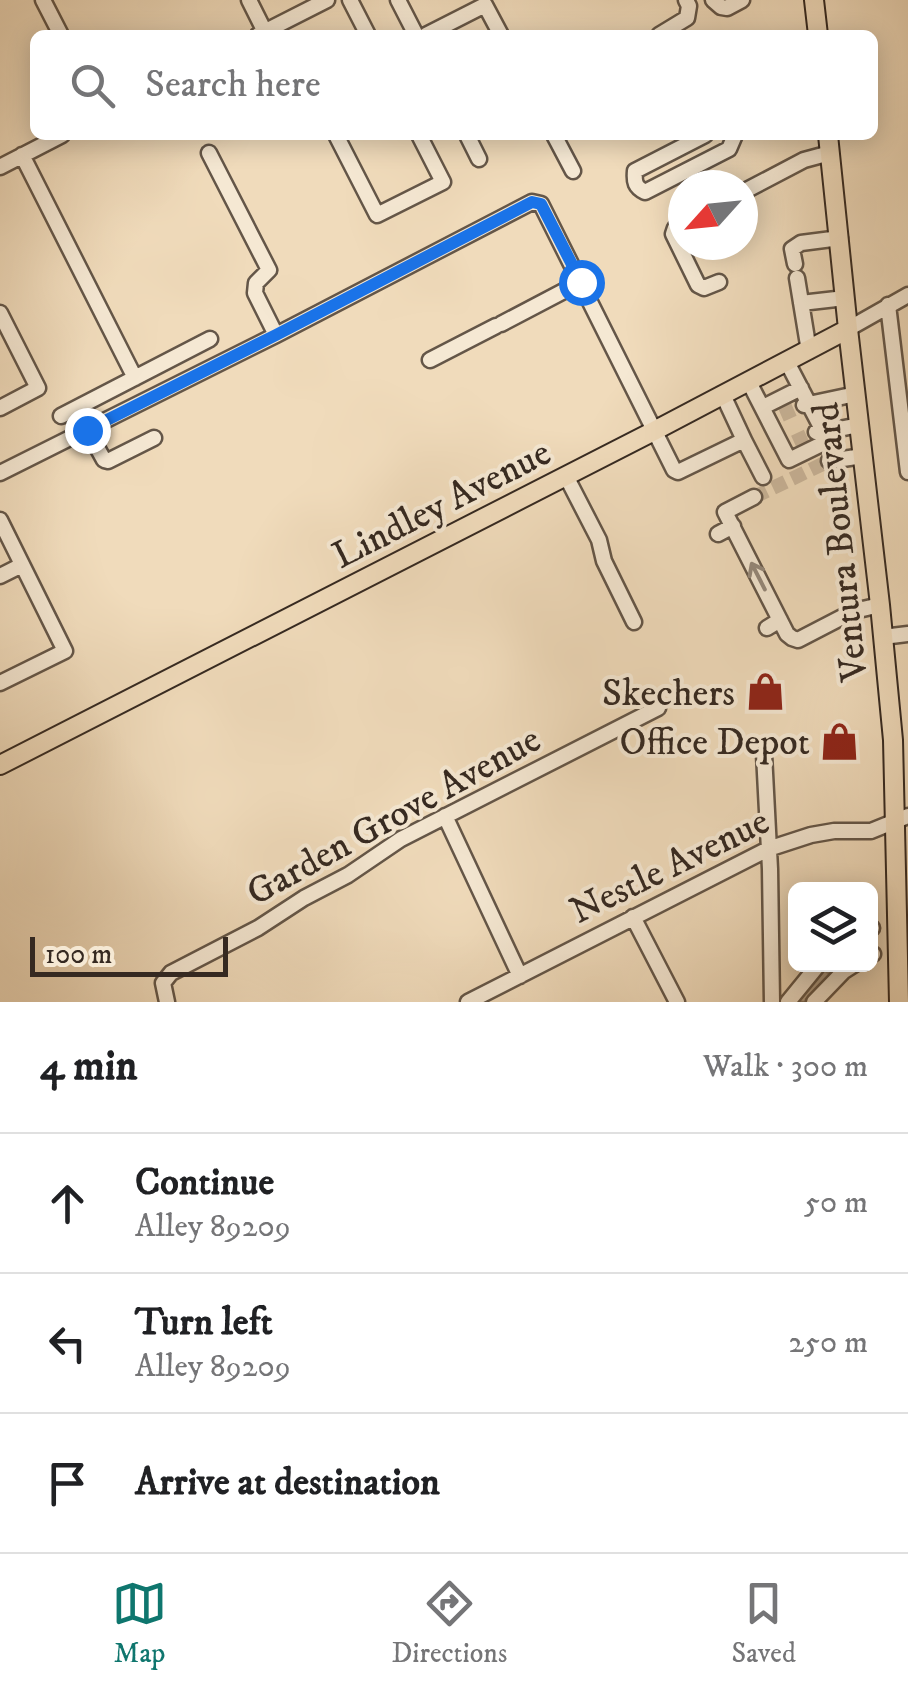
<!DOCTYPE html>
<html lang="en">
<head>
<meta charset="utf-8">
<style>
	:root { --surface:#fff; --page:#f2f2f2; --text:#202124; --muted:#757577; --line:#e0e0e0; --accent:#0f766e }
	body { margin:0; font-family:"IM FELL DW Pica",serif; background:var(--page); color:var(--text) }
	.controls { position:absolute; right:30px; bottom:30px; display:grid; overflow:hidden; border-radius:15px; box-shadow:0 5px 25px #0003 }
	.controls button { width:90px; height:90px; display:grid; place-items:center; padding:0; border:0; border-bottom:2px solid var(--line); background:var(--surface); color:var(--text); font:50px sans-serif }
	.compass { position:absolute; left:668px; top:170px; width:90px; height:90px; border-radius:50%; background:var(--surface); box-shadow:0 5px 25px #0003; rotate:243deg }
	.scale { position:absolute; left:30px; bottom:25px; width:198px; box-sizing:border-box; padding-left:10px; border:5px solid #352921; border-top:0; font-size:28px; line-height:35px; white-space:nowrap; color:#352921; -webkit-text-stroke:8px #f5e8d3; paint-order:stroke }
	.stop { position:absolute; width:30px; height:30px; margin:-22px; border:8px solid #1a73e8; border-radius:50%; background:#fff }
	.stop.end { background:#1a73e8; border-color:#fff; box-shadow:0 2px 10px #0008 }
	.list { margin:0; padding:0; list-style:none }
	h2 { display:flex; justify-content:space-between; align-items:center; height:130px; margin:0; padding:0 40px; font-size:42px }
	h2 small { font-size:32px; font-weight:400; color:var(--muted) }
	.list li { display:grid; grid-template-columns:65px 1fr auto; gap:30px; align-items:center; box-sizing:border-box; height:140px; padding:0 40px; border-top:2px solid var(--line) }
	.list b { display:block; font-size:38px; white-space:nowrap }
	.list p { margin:0; font-size:32px; white-space:nowrap; color:var(--muted) }
	.list em { font-size:32px; font-style:normal; color:var(--muted) }
	.icon { flex:none; width:55px; height:55px; fill:none; stroke:currentColor; stroke-width:2; stroke-linecap:round; stroke-linejoin:round }
	.map { position:relative; flex:none; width:908px; height:1002px; overflow:hidden }
	.search { position:absolute; background:var(--surface); box-shadow:0 5px 25px #0003; left:30px; right:30px; top:30px; height:110px; display:flex; align-items:center; gap:25px; box-sizing:border-box; padding:0 35px; border-radius:15px; color:var(--muted); font-size:38px }
	.sheet { height:550px; background:var(--surface) }
	nav { display:flex; justify-content:space-around; align-items:center; box-sizing:border-box; height:140px; border-top:2px solid var(--line); background:var(--surface); font-size:28px; color:var(--muted) }
	nav a { display:grid; justify-items:center; gap:5px }
	nav .on { color:var(--accent) }
	.map>svg:first-child { display:block }
	.water { fill:url(#water-ripples); stroke:#7f6f5e; stroke-width:2.5 }
	.lines { fill:none; stroke-linecap:round; stroke-linejoin:round }
	.minor-tunnel { stroke:#cbb79c; stroke-width:14; stroke-dasharray:14 7; stroke-linecap:butt }
	.minor-casing { stroke:#645648; stroke-width:19 }
	.major-casing { stroke:#352921; stroke-width:22 }
	.minor { stroke:#f5e8d3; stroke-width:14 }
	.major { stroke:#f0dbbb; stroke-width:18 }
	.oneway { stroke:#95887a }
	.route { stroke:#1a73e8; stroke-width:12 }
	.labels { text-anchor:middle; stroke-width:8; stroke-linejoin:round; paint-order:stroke }
	.street-label { font-size:38px; fill:#352921; stroke:#f5e8d3 }
	.poi-label { font-size:38px; fill:#352921; stroke:#f5e8d3; text-anchor:end }
</style>
</head>
<body>
<div class="map">
<svg width="908" height="1002" viewBox="0 0 908 1002">
	<defs>
		<pattern id="water-ripples" width="26" height="14" patternUnits="userSpaceOnUse" patternTransform="scale(2.5)"><rect width="26" height="14" fill="#b09e87"/><path d="M2 4q2-2 4 0t4 0M15 11q2-2 4 0t4 0" fill="none" stroke="#90816e"/></pattern>
	</defs>
	<rect width="100%" height="100%" fill="#f0dbbb"/>
	<filter id="stains"><feTurbulence type="fractalNoise" baseFrequency=".002" numOctaves="4"/><feColorMatrix values="0 0 0 0 .2 0 0 0 0 .09 0 0 0 0 .02 0 0 0 .5 -.17"/></filter>
	<radialGradient id="worn" r=".72"><stop offset=".6" stop-color="#630" stop-opacity="0"/><stop offset="1" stop-color="#630" stop-opacity=".3"/></radialGradient>
	<path class="water" d="M824,965h18l-37,37h-13z"/>
	<g class="lines">
		<path class="minor-tunnel" d="M781,415l23,-10
			M794,442l22,-10
			M754,497l75,-36"/>
		<defs>
			<path id="minor" d="M43,0l18,35
				M249,0l16,32
				M350,0l18,35
				M398,0l18,35
				M713,0l8,7 6,1 15,-8
				M258,35l69,-35
				M426,35l59,-30 16,30
				M659,35l28,-17 2,-12 -3,-6
				M336,135l41,80 66,-33 -24,-47
				M467,135l12,24
				M554,135l19,36
				M705,135l-70,36c-1,11 0,16 10,21l84,-43 6,-14
				M209,153l60,117 -13,13 -1,10 21,42
				M22,155l113,223
				M0,167l62,-32
				M743,192l61,-32 26,-7
				M683,223l-8,5 -2,6 25,51 6,3 15,-6
				M795,264l-3,-15 9,-6 39,-5
				M797,278l12,73
				M801,303l44,-5
				M888,305l20,167
				M0,313l38,75 -38,20
				M501,324l80,-42
				M848,329l60,-34
				M430,360l66,-34
				M787,362l35,67 12,1 25,-5
				M749,382l40,78 39,-19 -6,-12 -6,3
				M804,405l52,-11
				M763,407l38,-19
				M61,416l149,-77
				M87,429l17,31 4,1 46,-23
				M744,440l19,37
				M829,461l34,-5
				M0,473l276,-138 256,-133 9,2 133,266 4,2 66,-32 -21,-45
				M566,476l33,64 5,21 30,61
				M754,497l-29,15 62,122 5,4 6,2 56,-29 26,-6
				M0,520l65,131 -65,32
				M718,534l15,-8
				M0,576l22,-11
				M767,628l13,-8
				M883,637l25,-3
				M764,754l6,115 2,133
				M445,816l75,160
				M633,917l44,85
				M870,928h2
				M870,955l3,-1
				M167,1002l-4,-19 8,-10 87,-45 46,-30 44,-23 53,-36 257,-131
				M468,1002l300,-153 43,-14 23,-4h37l37,-15
				M788,1002l31,-38
				M814,1002l30,-31 11,-7"/>
			<path id="major" d="M814,0l4,35
				M828,135l20,194 32,276 13,135 6,262
				M0,765l654,-334 194,-102"/>
		</defs>
		<use href="#minor" class="minor-casing"/>
		<use href="#major" class="major-casing"/>
		<use href="#minor" class="minor"/>
		<use href="#major" class="major"/>
	</g>
	<defs><path id="oneway-shaft" d="M-6 0H5M1.5-3L5.5 0L1.5 3" fill="none" stroke-width="1.6" stroke-linecap="round" stroke-linejoin="round" transform="scale(2.5)"/></defs>
	<use class="oneway" href="#oneway-shaft" transform="translate(758 576) rotate(-117)"/>
	<g class="lines">
		<path class="route" d="M87,430l189,-95 256,-133 9,2 40,78"/>
	</g>
	<defs>
		<symbol id="shop-bare" viewBox="-9 -9 18 18"><path d="M-5-2.5h2.3a2.7 3.5 0 0 1 5.4 0H5L5.5 6h-11ZM-1.5-2.5h3a1.5 2.3 0 0 0-3 0Z" fill="#8f2418" stroke="#f5e8d3" stroke-width="2.5" paint-order="stroke"/></symbol>
	</defs>
	<g fill-rule="evenodd">
		<use href="#shop-bare" x="738" y="664" width="55" height="55"/>
		<use href="#shop-bare" x="812" y="714" width="55" height="55"/>
	</g>
	<g class="labels">
		<g class="street-label">
			<text transform="translate(441 503) rotate(-27)" y="13">Lindley Avenue</text>
			<text transform="translate(839 542) rotate(-96)" y="13">Ventura Boulevard</text>
			<text transform="translate(393 815) rotate(-29)" y="13">Garden Grove Avenue</text>
			<text transform="translate(669 865) rotate(-26)" y="13">Nestle Avenue</text>
		</g>
		<g class="poi-label">
			<text x="735" y="705">Skechers</text>
			<text x="810" y="754">Office Depot</text>
		</g>
	</g>
	<rect width="100%" height="100%" filter="url(#stains)"/>
	<rect width="100%" height="100%" fill="url(#worn)"/>
</svg>
<div class="controls">
<button><svg class="icon" aria-label="layers" viewBox="0 0 24 24"><path d="M12 4l9 5-9 5-9-5zM3 14l9 5 9-5"/></svg></button>
</div>
<svg class="compass" viewBox="-18 -18 36 36"><path d="M0-13l5 13h-10z" fill="#e53935"/><path d="M0 13l5-13h-10z" fill="#757577"/></svg>
<div class="scale">100 m</div>
<div class="stop" style="left:581px;top:282px"></div>
<div class="stop end" style="left:87px;top:430px"></div>
<div class="search"><svg class="icon" aria-label="search" viewBox="0 0 24 24"><circle cx="10" cy="10" r="6"/><path d="M15 15l6 6"/></svg>Search here</div>
</div>
<section class="sheet">
<h2>4 min<small>Walk · 300 m</small></h2>
<ul class="list">
<li><svg class="icon" aria-label="ahead" viewBox="0 0 24 24"><path d="M12 20V5M6 11l6-6 6 6"/></svg><div><b>Continue</b><p>Alley 89209</p></div><em>50 m</em></li>
<li><svg class="icon" aria-label="left" viewBox="0 0 24 24"><path d="M17 20v-9H6M10 6l-5 5 5 5"/></svg><div><b>Turn left</b><p>Alley 89209</p></div><em>250 m</em></li>
<li><svg class="icon" aria-label="arrive" viewBox="0 0 24 24"><path d="M6 21V4h12l-3 4 3 4H6"/></svg><div><b>Arrive at destination</b></div></li>
</ul>
</section>
<nav>
<a class="on"><svg class="icon" aria-label="map" viewBox="0 0 24 24"><path d="M3 6l6-2 6 2 6-2v14l-6 2-6-2-6 2zM9 4v14M15 6v14"/></svg>Map</a>
<a><svg class="icon" aria-label="directions" viewBox="0 0 24 24"><path d="M12 3l9 9-9 9-9-9zM9 14v-3h6M13 9l2 2-2 2"/></svg>Directions</a>
<a><svg class="icon" aria-label="saved" viewBox="0 0 24 24"><path d="M7 4h10v16l-5-4-5 4z"/></svg>Saved</a>
</nav>
</body>
</html>
